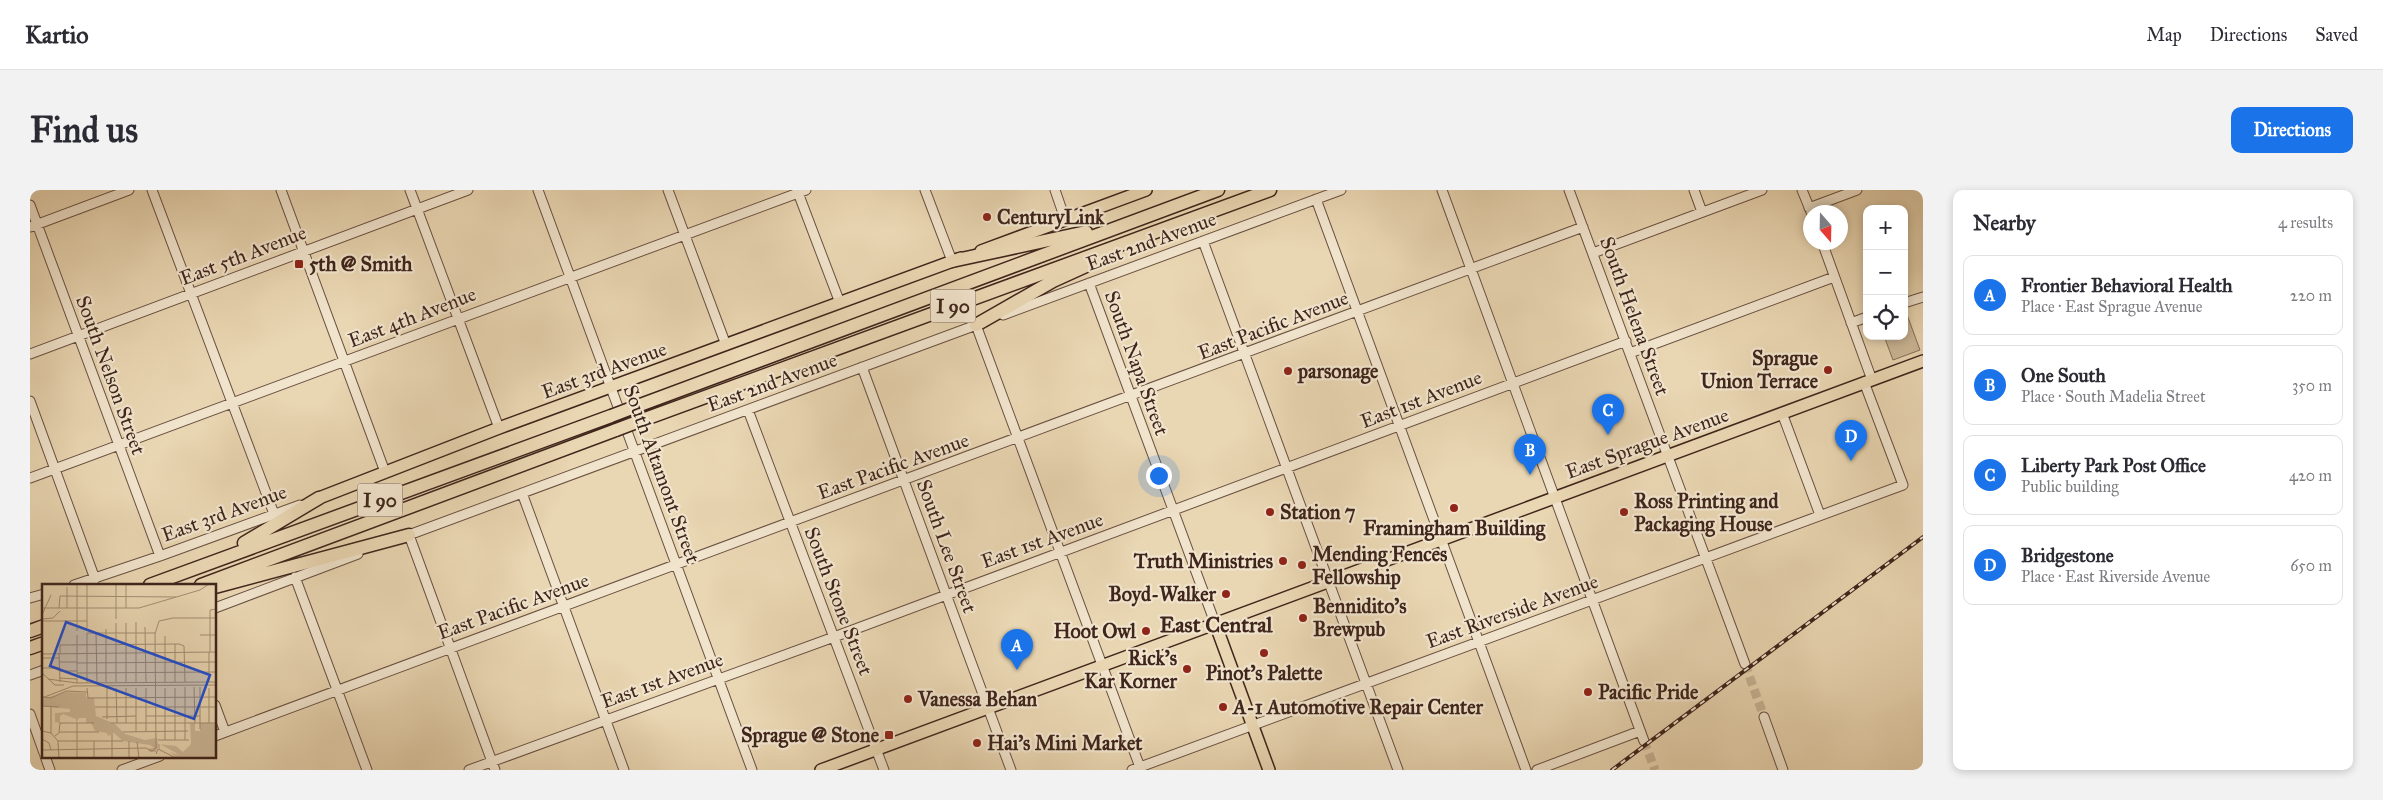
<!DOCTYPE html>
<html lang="en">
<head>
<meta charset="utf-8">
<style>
	:root { --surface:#fff; --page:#f2f2f3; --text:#2b2b33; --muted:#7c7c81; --line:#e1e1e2; --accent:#1a73e8 }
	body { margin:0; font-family:"IM FELL Great Primer",serif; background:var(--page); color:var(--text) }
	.controls { position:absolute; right:15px; top:15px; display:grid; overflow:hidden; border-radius:10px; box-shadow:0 2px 8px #0003 }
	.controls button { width:45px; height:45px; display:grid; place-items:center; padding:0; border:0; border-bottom:1px solid var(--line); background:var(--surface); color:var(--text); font:25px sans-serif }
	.compass { position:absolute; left:1773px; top:15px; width:45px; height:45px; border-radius:50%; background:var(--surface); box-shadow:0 2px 8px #0003; rotate:160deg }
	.you { position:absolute; left:1128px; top:285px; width:18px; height:18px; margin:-12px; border:4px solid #fff; border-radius:50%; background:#1a73e8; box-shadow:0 0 0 8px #1a73e833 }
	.badge { display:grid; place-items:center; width:32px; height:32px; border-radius:50%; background:var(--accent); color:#fff; font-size:16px; font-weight:700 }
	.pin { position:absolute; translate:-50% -41px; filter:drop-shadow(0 1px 2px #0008) }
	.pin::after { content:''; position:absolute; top:26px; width:18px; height:15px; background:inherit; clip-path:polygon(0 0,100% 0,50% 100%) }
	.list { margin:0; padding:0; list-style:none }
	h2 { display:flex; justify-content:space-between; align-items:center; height:65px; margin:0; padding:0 20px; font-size:21px }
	h2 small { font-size:16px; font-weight:400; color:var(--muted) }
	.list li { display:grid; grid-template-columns:32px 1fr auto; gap:15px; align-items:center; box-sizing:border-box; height:80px; margin:0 10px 10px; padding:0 10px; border:1px solid var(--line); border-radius:10px }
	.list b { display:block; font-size:19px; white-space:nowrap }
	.list p { margin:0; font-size:16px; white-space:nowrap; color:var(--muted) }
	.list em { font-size:16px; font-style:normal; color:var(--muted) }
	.icon { flex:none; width:28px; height:28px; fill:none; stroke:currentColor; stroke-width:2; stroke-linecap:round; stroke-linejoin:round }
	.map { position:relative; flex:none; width:1893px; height:580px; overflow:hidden; border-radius:10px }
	header { display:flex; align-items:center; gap:30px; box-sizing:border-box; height:70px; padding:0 25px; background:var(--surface); border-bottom:1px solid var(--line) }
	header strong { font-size:24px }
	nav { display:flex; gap:28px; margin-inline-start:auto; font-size:18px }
	.intro { display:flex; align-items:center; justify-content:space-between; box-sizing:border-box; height:120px; padding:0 30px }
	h1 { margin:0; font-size:35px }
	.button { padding:12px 22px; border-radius:10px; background:var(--accent); color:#fff; font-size:18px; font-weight:700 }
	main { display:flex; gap:30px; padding:0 30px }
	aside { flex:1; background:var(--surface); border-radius:10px; box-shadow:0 2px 8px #0003 }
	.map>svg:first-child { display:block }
	.green { fill:#ccb898; stroke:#866e5a }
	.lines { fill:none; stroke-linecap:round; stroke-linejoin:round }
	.minor-tunnel { stroke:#c7b394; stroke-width:9; stroke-dasharray:9 4.5; stroke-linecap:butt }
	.minor-casing { stroke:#6a5142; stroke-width:11 }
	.major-casing { stroke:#3f251c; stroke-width:14 }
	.highway-casing { stroke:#3f251c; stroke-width:15 }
	.minor { stroke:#f1e4cd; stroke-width:9 }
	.major { stroke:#e9d6b2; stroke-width:11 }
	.highway { stroke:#e9d6b2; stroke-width:12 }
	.rail-casing { stroke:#3f251c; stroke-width:4 }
	.rail { stroke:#f1e4cd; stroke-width:2; stroke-dasharray:5.5; stroke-linecap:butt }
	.highway-bridge-casing { stroke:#3f251c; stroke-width:15; stroke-linecap:butt }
	.highway-bridge { stroke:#e9d6b2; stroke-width:12 }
	.poi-dot { fill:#8f2418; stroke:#f1e4cd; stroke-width:2 }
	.labels { text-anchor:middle; stroke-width:4.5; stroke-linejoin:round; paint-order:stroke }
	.shield { fill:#f1e4cd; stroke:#745e51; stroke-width:1 }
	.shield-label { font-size:19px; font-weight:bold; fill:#3f251c }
	.poi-label { font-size:20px; font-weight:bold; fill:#3f251c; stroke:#f1e4cd; text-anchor:start }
	.street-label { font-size:20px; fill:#3f251c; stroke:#f1e4cd }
	.quarter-label { font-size:22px; font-weight:bold; fill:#3f251c; stroke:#f1e4cd }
	.inset-road { fill:none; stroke:#a58f76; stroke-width:1 }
	.view { fill:#1d4ed8; fill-opacity:0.15; stroke:#1d4ed8; stroke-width:2.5 }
	.inset-edge { fill:none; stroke:#3f251c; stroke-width:2.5 }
</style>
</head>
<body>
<header>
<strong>Kartio</strong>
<nav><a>Map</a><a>Directions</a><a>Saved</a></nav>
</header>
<div class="intro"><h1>Find us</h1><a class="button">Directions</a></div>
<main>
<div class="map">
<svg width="1893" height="580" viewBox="0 0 1893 580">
	<rect width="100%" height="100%" fill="#e9d6b2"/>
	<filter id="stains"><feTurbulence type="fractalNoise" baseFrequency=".004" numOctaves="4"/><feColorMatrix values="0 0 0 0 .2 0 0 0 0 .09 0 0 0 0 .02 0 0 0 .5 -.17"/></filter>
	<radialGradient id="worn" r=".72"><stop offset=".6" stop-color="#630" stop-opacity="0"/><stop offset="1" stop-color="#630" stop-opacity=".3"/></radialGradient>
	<path class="green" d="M1876,122l14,38 -27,10 -9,-24h20v-23z"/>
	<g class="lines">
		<path class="minor-tunnel" d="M1715,474l19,53
			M1614,551l11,29"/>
		<defs>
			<path id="minor" d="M122,0l122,324
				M251,0l104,282
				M380,0l89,238
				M508,0l214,580
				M638,0l58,155
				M767,0l43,113
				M895,0l27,71
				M1025,0l10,29
				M1412,0l202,551
				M1539,0l176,474
				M1664,0l8,22
				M1772,0l9,22
				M1286,9l210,571
				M0,15l130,351
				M1779,18l48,-18
				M0,37l99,-37
				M1173,51l195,529
				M1792,52l50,138
				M1563,63l169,-63
				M1059,93l126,340
				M1874,113l19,-6
				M973,125l338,-125
				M1821,133l16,-6
				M946,135l165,445
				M1600,163l204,-76
				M0,164l438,-164
				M832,177l149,403
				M0,211l65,178
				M718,220l136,360
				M1752,223l38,102
				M0,288l776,-288
				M492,303l102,277
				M379,345l86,235
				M376,346l573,-212
				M265,387l72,193
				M44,395l86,-29 140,-51
				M0,408l14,-4
				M185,418l143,-54
				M0,485l14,-5
				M185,515l10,27
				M0,524l14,39
				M1734,527l19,53
				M185,546l1368,-509
				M15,566l5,14
				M92,580l38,-14
				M439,580l365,-133 792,-296
				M1102,580l771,-285 -39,-103
				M1507,580l103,-39"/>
			<path id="major" d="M951,61l165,-61
				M289,308l180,-70 462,-170
				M1185,433l54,147
				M791,580l1102,-409"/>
			<path id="highway" d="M922,71l134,-29
				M946,135l77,-44 44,-20
				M602,218l586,-218
				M607,232l633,-232
				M214,353l75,-45
				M120,395l461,-169
				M171,395l415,-155
				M185,397l194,-52
				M0,441l14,-5
				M0,458l14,-5"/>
		</defs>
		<use href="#minor" class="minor-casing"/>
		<use href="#major" class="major-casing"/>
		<use href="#highway" class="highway-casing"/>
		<use href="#minor" class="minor"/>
		<use href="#major" class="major"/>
		<use href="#highway" class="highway"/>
		<defs>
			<path id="rail" d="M1582,580l311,-233"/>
		</defs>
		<use href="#rail" class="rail-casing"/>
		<use href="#rail" class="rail"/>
		<defs>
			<path id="highway-bridge" d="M581,226l21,-8
				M586,240l21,-8"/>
		</defs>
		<use href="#highway-bridge" class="highway-bridge-casing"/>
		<use href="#highway-bridge" class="highway-bridge"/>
	</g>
	<g class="poi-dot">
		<circle cx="957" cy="27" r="5"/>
		<rect x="264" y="69" width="10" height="10" rx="2.5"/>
		<circle cx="1798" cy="180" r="5"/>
		<circle cx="1258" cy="181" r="5"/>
		<circle cx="1424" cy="318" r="5"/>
		<circle cx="1240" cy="322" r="5"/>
		<circle cx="1594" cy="322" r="5"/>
		<circle cx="1253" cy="371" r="5"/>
		<circle cx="1272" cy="375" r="5"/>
		<circle cx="1196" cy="404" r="5"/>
		<circle cx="1273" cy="428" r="5"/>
		<circle cx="1116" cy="441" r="5"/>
		<circle cx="1234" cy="463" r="5"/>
		<circle cx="1157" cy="479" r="5"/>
		<circle cx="1558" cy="502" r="5"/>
		<circle cx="878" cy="509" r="5"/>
		<circle cx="1193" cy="517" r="5"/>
		<rect x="854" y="540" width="10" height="10" rx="2.5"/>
		<circle cx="947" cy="553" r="5"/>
	</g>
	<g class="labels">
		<g class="shield">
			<rect x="900.5" y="99.5" width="45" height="33" rx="4"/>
			<rect x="327.5" y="293.5" width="45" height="33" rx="4"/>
		</g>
		<g class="shield-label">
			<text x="923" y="123">I 90</text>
			<text x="350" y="317">I 90</text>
		</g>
		<g class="poi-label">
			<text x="967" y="34">CenturyLink</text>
			<text x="279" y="81">5th @ Smith</text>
			<text x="1788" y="175" text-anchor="end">Sprague<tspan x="1788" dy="23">Union Terrace</tspan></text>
			<text x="1268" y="188">parsonage</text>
			<text x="1604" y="318">Ross Printing and<tspan x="1604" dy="23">Packaging House</tspan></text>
			<text x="1250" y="329">Station 7</text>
			<text x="1424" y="345" text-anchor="middle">Framingham Building</text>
			<text x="1282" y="371">Mending Fences<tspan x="1282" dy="23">Fellowship</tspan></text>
			<text x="1243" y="378" text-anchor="end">Truth Ministries</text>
			<text x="1186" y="411" text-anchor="end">Boyd-Walker</text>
			<text x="1283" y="423">Bennidito's<tspan x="1283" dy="23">Brewpub</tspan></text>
			<text x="1106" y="448" text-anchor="end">Hoot Owl</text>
			<text x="1147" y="475" text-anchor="end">Rick's<tspan x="1147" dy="23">Kar Korner</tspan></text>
			<text x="1234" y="490" text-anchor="middle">Pinot's Palette</text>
			<text x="1568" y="509">Pacific Pride</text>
			<text x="888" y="516">Vanessa Behan</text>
			<text x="1203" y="524">A-1 Automotive Repair Center</text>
			<text x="849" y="552" text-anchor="end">Sprague @ Stone</text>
			<text x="957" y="560">Hai's Mini Market</text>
		</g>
		<g class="street-label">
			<text transform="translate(1121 51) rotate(-20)" y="7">East 2nd Avenue</text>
			<text transform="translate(213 65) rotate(-21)" y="7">East 5th Avenue</text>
			<text transform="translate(1605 126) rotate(70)" y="7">South Helena Street</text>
			<text transform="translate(382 127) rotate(-21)" y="7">East 4th Avenue</text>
			<text transform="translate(1243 135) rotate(-21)" y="7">East Pacific Avenue</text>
			<text transform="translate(1107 173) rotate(70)" y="7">South Napa Street</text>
			<text transform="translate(574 180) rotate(-20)" y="7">East 3rd Avenue</text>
			<text transform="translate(81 185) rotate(70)" y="7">South Nelson Street</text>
			<text transform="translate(742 192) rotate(-20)" y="7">East 2nd Avenue</text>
			<text transform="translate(1391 209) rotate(-21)" y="7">East 1st Avenue</text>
			<text transform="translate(1617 253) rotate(-20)" y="7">East Sprague Avenue</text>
			<text transform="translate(863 276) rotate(-20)" y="7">East Pacific Avenue</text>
			<text transform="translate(632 284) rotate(70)" y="7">South Altamont Street</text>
			<text transform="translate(194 323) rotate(-20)" y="7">East 3rd Avenue</text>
			<text transform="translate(1012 350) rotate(-20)" y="7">East 1st Avenue</text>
			<text transform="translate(917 356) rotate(70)" y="7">South Lee Street</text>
			<text transform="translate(809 411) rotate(69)" y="7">South Stone Street</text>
			<text transform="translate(483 416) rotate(-20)" y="7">East Pacific Avenue</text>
			<text transform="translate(1482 421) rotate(-20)" y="7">East Riverside Avenue</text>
			<text transform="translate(632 490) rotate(-20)" y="7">East 1st Avenue</text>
		</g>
		<g class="quarter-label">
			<text x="1186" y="442">East Central</text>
		</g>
	</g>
	<g transform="translate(12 394)">
		<rect width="174" height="174" fill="#e9d6b2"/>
		<path d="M24,108l20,1v4l8,1 2,18 19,8 10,10 20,6 12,-2 1,6 18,2 7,6 8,-8 -1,-21h5v8h5v-8h16v35h-39l-7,-6 8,3 -2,-2 -16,-9v5l7,2 -10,-3 -1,4h-6l-3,-3 7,-1 -4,-3 -27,-4 -9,-8 -6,3 -1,-3 -12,-2 -4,-8h-5v-5h-7l-3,5v-4l-13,-5 -3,2v7l-5,-1v-9l15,-1v-3l-28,-3v-7z" fill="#ccb898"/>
		<path class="inset-road" d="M0,24h97l61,-18 9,-6M17,24l1,-12 116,1M25,24v-21M84,24v-24M0,31l9,-20M0,35l11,-1 7,-7M74,35v-35M0,37h45M94,38v60M84,39v59M103,43l1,55M45,44v-44M64,45v53M35,47v-47M45,49h68M45,49v50M54,49l1,50M35,51v48l139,-1M158,51h16M123,52v46M133,60v38M168,68v-42l6,-1M17,69l1,29M18,69v-8l119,-1 5,2 1,36M74,69v29M74,69v-30M0,70l174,-2M0,74h17M0,78v6h17M17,78h18M35,79l139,-1M17,87h18M0,89l13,12h9M35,89l139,-1M17,94l18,1M6,95l29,4M167,98v-30M143,103v53M152,103l1,36M158,103v42M45,104l1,10 128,-1M65,104v31M74,104l1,35M84,104v35M94,104v44M104,104v44M123,104v52M133,104v52M24,107l21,1M1,113l8,1 15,-7M0,114l31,-12 143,-1M0,122l17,1M53,123h121M104,132h54M60,133l34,-1M35,139v35M69,139h105M167,139v-35M0,147l9,2 7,8 1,17M17,148l1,-9h34M81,148l65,-1M9,149v-26M13,152l5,-4h39M0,155l7,4 2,7M116,156h31M16,157h65M87,157v17M95,158l2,16M104,164l6,3 4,-3 -1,-114 4,-13 14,-3h43M0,166l104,-2M114,170l2,-5 18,9M52,174v-17M70,174v-24"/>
		<path class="view" d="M24,38l144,53 -16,44 -144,-53z"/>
		<rect width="174" height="174" class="inset-edge"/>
	</g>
	<rect width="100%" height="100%" filter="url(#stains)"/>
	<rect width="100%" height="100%" fill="url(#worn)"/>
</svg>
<div class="controls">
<button>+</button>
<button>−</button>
<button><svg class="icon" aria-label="locate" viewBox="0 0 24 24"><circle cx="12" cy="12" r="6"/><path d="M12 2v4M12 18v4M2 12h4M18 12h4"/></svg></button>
</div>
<svg class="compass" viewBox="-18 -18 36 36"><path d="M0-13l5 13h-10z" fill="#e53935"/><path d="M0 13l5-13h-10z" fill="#7c7c81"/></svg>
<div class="you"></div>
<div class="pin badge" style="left:987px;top:480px">A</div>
<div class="pin badge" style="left:1500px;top:285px">B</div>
<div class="pin badge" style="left:1578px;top:245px">C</div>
<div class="pin badge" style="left:1821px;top:271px">D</div>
</div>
<aside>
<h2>Nearby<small>4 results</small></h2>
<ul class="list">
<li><span class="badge">A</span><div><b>Frontier Behavioral Health</b><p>Place · East Sprague Avenue</p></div><em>220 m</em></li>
<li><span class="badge">B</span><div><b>One South</b><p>Place · South Madelia Street</p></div><em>350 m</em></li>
<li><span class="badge">C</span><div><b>Liberty Park Post Office</b><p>Public building</p></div><em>420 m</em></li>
<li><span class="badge">D</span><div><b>Bridgestone</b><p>Place · East Riverside Avenue</p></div><em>650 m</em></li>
</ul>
</aside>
</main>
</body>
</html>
